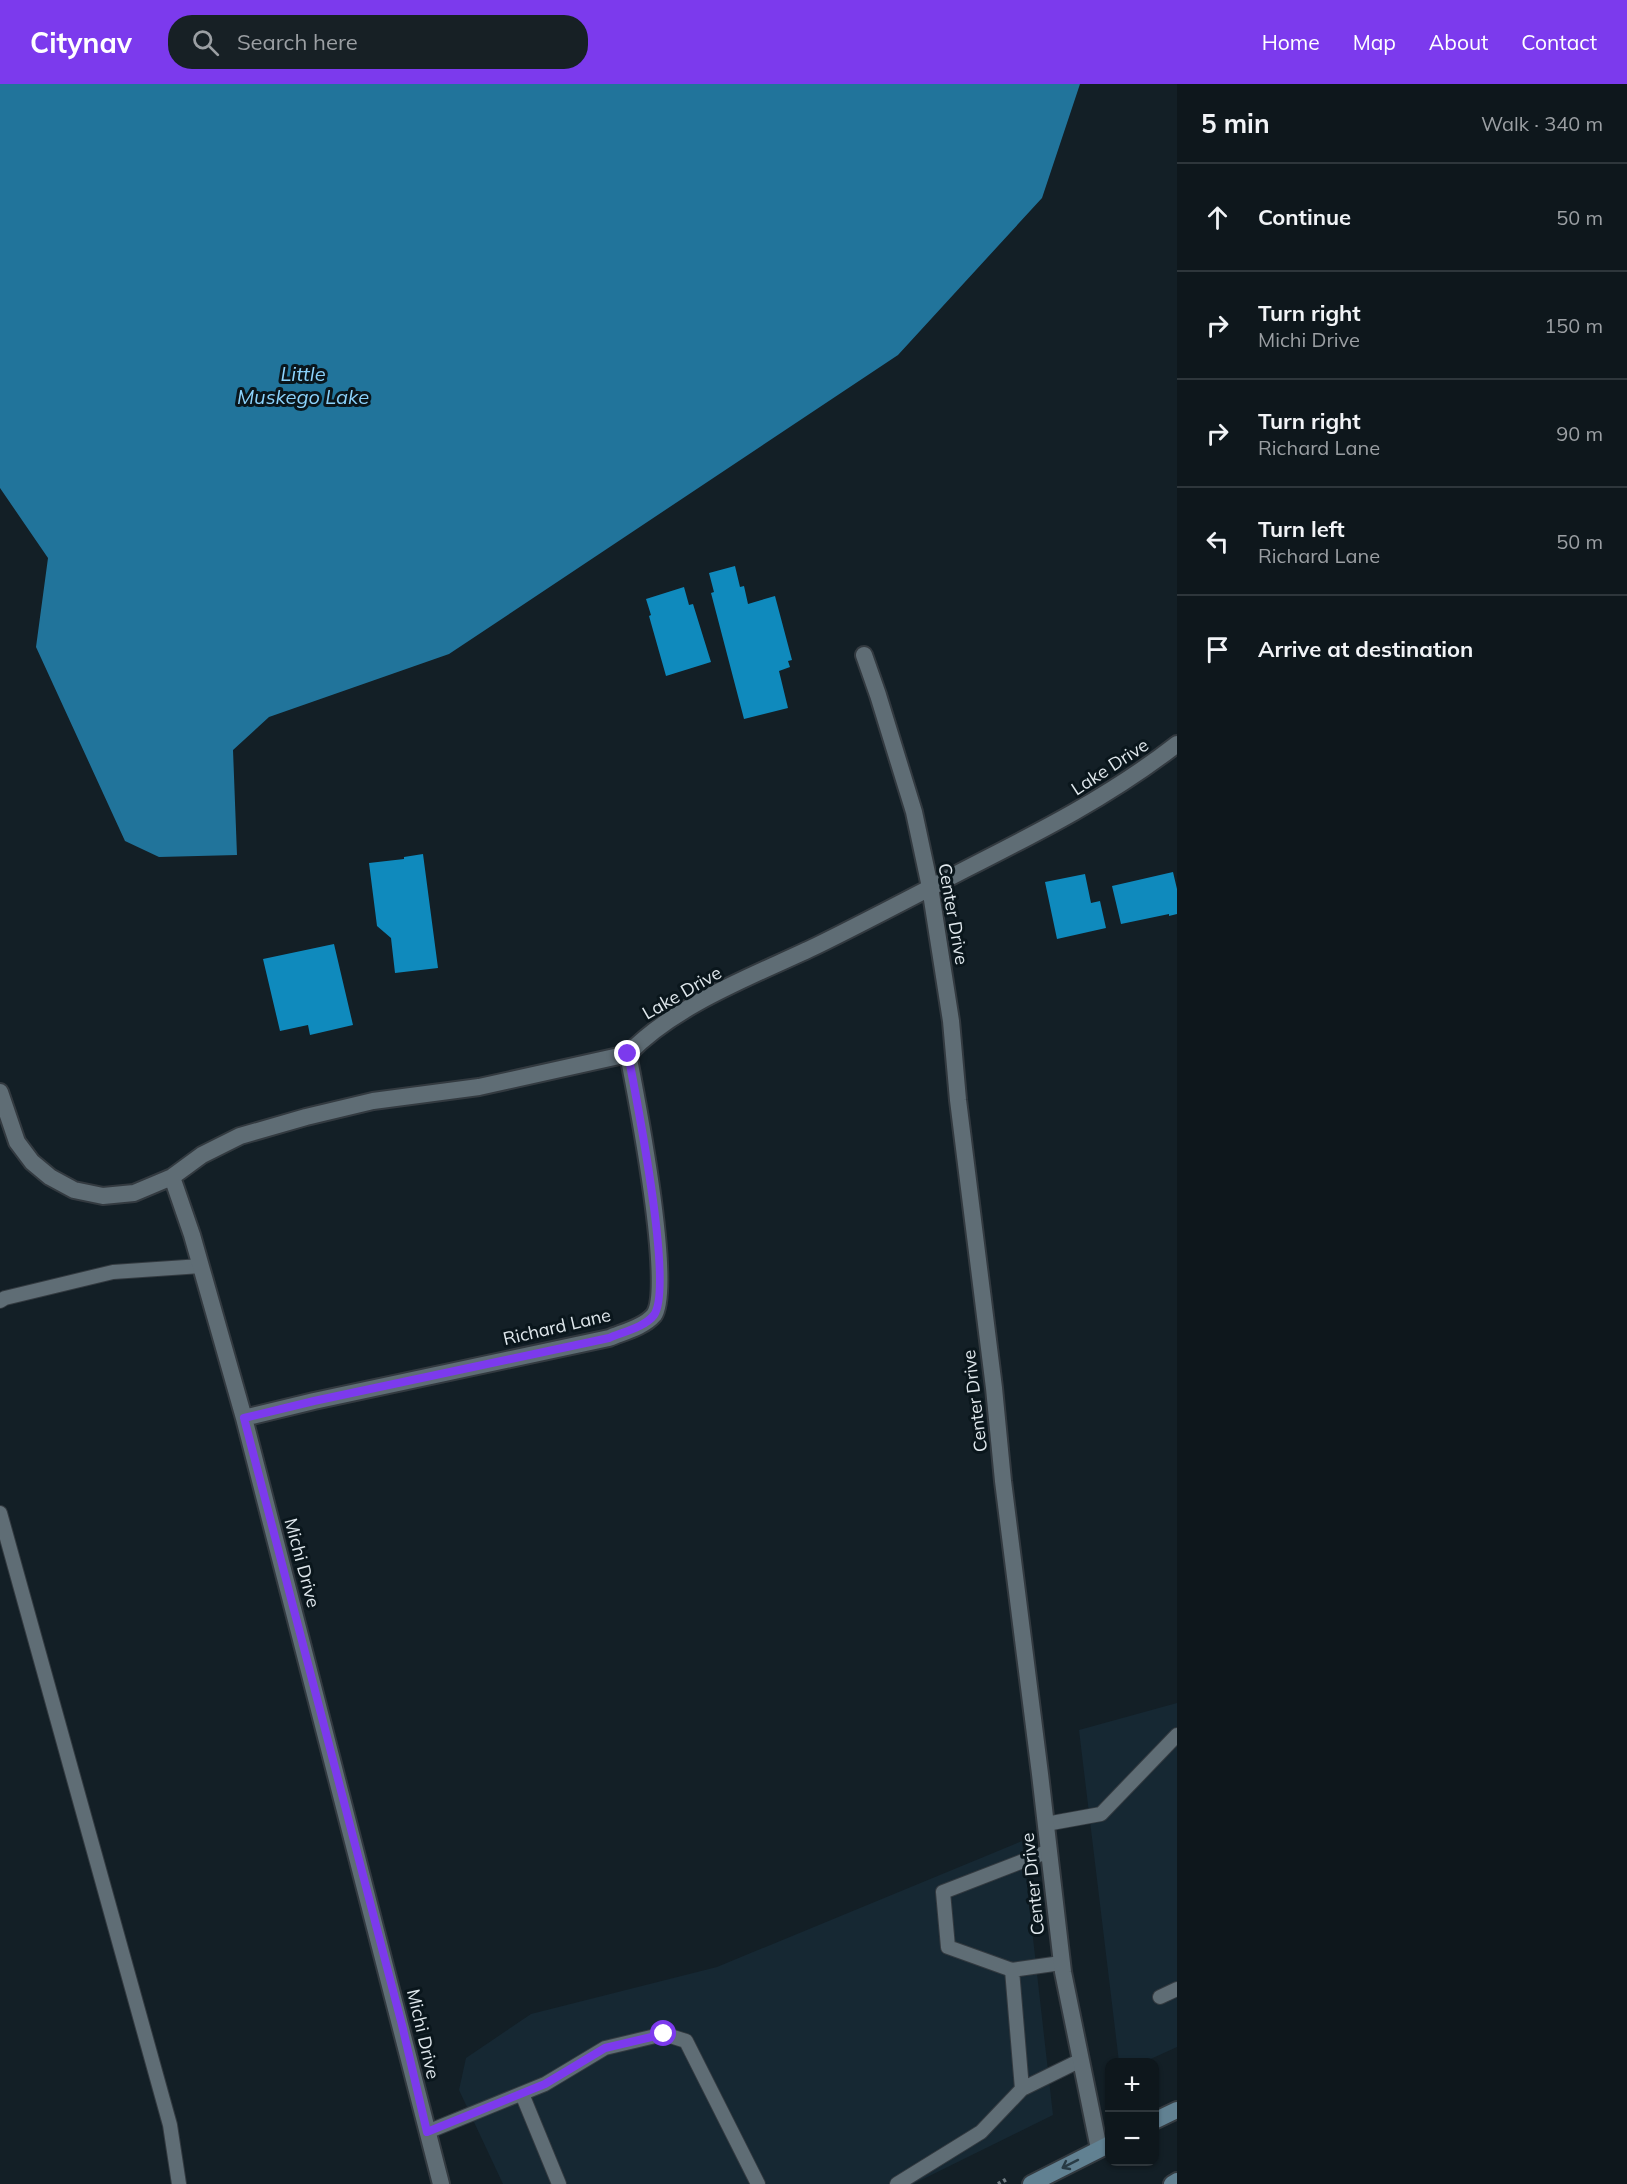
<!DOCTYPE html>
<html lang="en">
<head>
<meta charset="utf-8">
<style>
	:root { --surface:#0e171c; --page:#172025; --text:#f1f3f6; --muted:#9b9fa3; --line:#2e363b; --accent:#7c3aed }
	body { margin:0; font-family:Mulish,sans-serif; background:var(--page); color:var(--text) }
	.controls { position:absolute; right:18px; bottom:18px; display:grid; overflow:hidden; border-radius:12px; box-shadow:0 2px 4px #0004 }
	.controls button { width:54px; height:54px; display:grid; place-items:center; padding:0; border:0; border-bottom:2px solid var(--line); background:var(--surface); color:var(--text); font:30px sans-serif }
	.stop { position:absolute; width:18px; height:18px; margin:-14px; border:4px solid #7c3aed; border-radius:50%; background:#fff }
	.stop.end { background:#7c3aed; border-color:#fff; box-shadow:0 2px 6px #0008 }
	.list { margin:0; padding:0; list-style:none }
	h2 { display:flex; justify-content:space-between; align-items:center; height:78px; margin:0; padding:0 24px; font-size:26px }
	h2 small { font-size:20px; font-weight:400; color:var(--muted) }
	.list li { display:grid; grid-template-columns:39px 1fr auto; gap:18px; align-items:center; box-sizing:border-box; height:108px; padding:0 24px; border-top:2px solid var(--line) }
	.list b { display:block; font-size:22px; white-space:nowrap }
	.list p { margin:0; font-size:20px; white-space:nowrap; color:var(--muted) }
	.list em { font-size:20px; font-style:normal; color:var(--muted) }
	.icon { flex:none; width:33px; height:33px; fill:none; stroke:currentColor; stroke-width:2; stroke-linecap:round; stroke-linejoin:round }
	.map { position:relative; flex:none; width:1177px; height:2100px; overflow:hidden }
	header { display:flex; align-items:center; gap:36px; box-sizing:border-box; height:84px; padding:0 30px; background:var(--accent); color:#fff }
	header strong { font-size:28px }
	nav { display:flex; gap:33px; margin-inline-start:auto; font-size:21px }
	.search { width:420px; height:54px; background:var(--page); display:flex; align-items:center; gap:15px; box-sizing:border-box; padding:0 21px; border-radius:24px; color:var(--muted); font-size:22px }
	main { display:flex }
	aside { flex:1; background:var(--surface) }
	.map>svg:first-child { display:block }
	.built { fill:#162833 }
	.water { fill:#21749b }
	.building { fill:#0f8abd }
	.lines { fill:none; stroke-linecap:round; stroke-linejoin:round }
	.service-casing { stroke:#333a40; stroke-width:16 }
	.minor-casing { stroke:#333a40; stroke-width:20 }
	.secondary-casing { stroke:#333a40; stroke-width:20 }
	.path { stroke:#6f7a80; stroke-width:4; stroke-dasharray:3 3; stroke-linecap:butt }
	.service { stroke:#5f6d75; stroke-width:14 }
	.minor { stroke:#5f6d75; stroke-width:16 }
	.secondary { stroke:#618192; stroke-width:16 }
	.oneway { stroke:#283b45 }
	.route { stroke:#7c3aed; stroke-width:8 }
	.labels { text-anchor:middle; stroke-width:6; stroke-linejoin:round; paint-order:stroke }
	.street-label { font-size:18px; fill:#e0e8ed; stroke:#0a161c }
	.water-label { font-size:20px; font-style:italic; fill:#8cd3fc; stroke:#0a161c }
</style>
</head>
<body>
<header>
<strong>Citynav</strong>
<div class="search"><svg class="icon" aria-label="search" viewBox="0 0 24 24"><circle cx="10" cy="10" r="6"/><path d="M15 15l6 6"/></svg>Search here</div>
<nav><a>Home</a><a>Map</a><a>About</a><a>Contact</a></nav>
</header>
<main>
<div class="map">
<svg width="1177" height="2100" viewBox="0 0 1177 2100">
	<rect width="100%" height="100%" fill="#131f26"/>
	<path class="built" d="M1177,1619v344l-33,15h-25l-40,-332z
		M1022,1757l31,274 -140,69h-410l-44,-94 7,-32 65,-44 186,-47z"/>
	<path class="water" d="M0,0h1080l-38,114 -144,157 -449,299 -180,63 -36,33 4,105 -78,2 -34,-16 -89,-194 12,-89 -48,-70z"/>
	<path class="building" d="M735,482l5,21 4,-1 4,18 27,-8 17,64 -4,1 2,6 -11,4 9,37 -44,11 -33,-126 3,-1 -5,-19z
		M684,503l5,18 4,-1 18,58 -45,14 -17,-60 2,-1 -5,-16z
		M423,770l15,114 -43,5 -4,-35 -14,-12 -8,-63 35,-4v-2z
		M1173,788l4,17v25l-8,2v-2l-48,10 -9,-38z
		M1085,790l6,29 9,-2 6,27 -49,11 -12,-57z
		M334,860l19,81 -43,10 -2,-10 -28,6 -17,-72z"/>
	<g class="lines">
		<defs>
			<path id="service" d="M0,1217l5,-3 108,-26 88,-6
				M0,1429l170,612 9,59
				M1046,1740l55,-10 76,-79
				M1061,1879l-49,7 10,119 59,-29
				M1012,1886l-64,-23 -5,-55 106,-41
				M1160,1913l17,-8
				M522,2010l37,90
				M427,2048l118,-48 60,-36 59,-14 22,7 72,143
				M897,2100l84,-52 41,-43"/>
			<path id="minor" d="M864,571l14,40 36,117 16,75 21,134 7,79 36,288 9,93 37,293 23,198 36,177
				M0,1008l17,50 15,20 18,15 24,13 29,6 31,-3 38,-16 30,-22 38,-19 66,-19 67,-16 106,-14 149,-33c48,-50 125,-78 188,-108 51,-25 100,-51 150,-77 73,-37 146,-74 211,-125
				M172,1093l20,58 52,183 197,766
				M244,1334l70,-17 295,-63c14,-6 35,-11 45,-23 20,-28 -18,-220 -26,-261"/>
			<path id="secondary" d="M1154,2037l23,-11
				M1031,2100l79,-40
				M1172,2100l5,-3"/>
		</defs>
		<use href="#service" class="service-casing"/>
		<use href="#minor" class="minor-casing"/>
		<use href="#secondary" class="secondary-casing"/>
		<path class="path" d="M998,2100l9,-5"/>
		<use href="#service" class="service"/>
		<use href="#minor" class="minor"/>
		<use href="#secondary" class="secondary"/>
	</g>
	<defs><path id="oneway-shaft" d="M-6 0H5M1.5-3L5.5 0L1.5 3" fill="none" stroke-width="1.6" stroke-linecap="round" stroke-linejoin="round" transform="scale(1.5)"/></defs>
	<use class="oneway" href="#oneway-shaft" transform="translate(1070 2080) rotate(153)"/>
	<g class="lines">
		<path class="route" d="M628,970c8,42 46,232 26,261 -9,12 -31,17 -45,23l-295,63 -70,17 158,607 25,107 118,-48 60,-36 59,-14"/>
	</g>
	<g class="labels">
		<g class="street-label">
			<text transform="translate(1110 683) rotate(-33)" y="6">Lake Drive</text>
			<text transform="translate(953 830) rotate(80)" y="6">Center Drive</text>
			<text transform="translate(682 909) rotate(-30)" y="6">Lake Drive</text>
			<text transform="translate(557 1243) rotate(-13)" y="6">Richard Lane</text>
			<text transform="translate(975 1317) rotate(-97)" y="6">Center Drive</text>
			<text transform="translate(302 1479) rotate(75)" y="6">Michi Drive</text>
			<text transform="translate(1033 1800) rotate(-96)" y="6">Center Drive</text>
			<text transform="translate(423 1950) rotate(77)" y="6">Michi Drive</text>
		</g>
		<g class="water-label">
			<text x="303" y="297">Little<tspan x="303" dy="23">Muskego Lake</tspan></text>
		</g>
	</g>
</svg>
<div class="controls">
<button>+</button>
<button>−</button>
</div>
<div class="stop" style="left:664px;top:1950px"></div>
<div class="stop end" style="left:628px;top:970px"></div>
</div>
<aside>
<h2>5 min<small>Walk · 340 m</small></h2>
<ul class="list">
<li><svg class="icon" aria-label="ahead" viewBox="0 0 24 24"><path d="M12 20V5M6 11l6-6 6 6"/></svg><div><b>Continue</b></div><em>50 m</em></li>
<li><svg class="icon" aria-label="right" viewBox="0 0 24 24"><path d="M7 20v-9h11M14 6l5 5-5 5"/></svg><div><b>Turn right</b><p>Michi Drive</p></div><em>150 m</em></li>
<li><svg class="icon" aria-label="right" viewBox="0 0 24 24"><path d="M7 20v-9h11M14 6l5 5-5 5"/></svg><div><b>Turn right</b><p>Richard Lane</p></div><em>90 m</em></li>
<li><svg class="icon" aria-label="left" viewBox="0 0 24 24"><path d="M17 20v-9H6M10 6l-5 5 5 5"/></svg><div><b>Turn left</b><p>Richard Lane</p></div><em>50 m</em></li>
<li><svg class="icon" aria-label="arrive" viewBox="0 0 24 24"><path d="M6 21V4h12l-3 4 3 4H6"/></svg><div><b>Arrive at destination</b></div></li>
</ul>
</aside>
</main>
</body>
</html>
